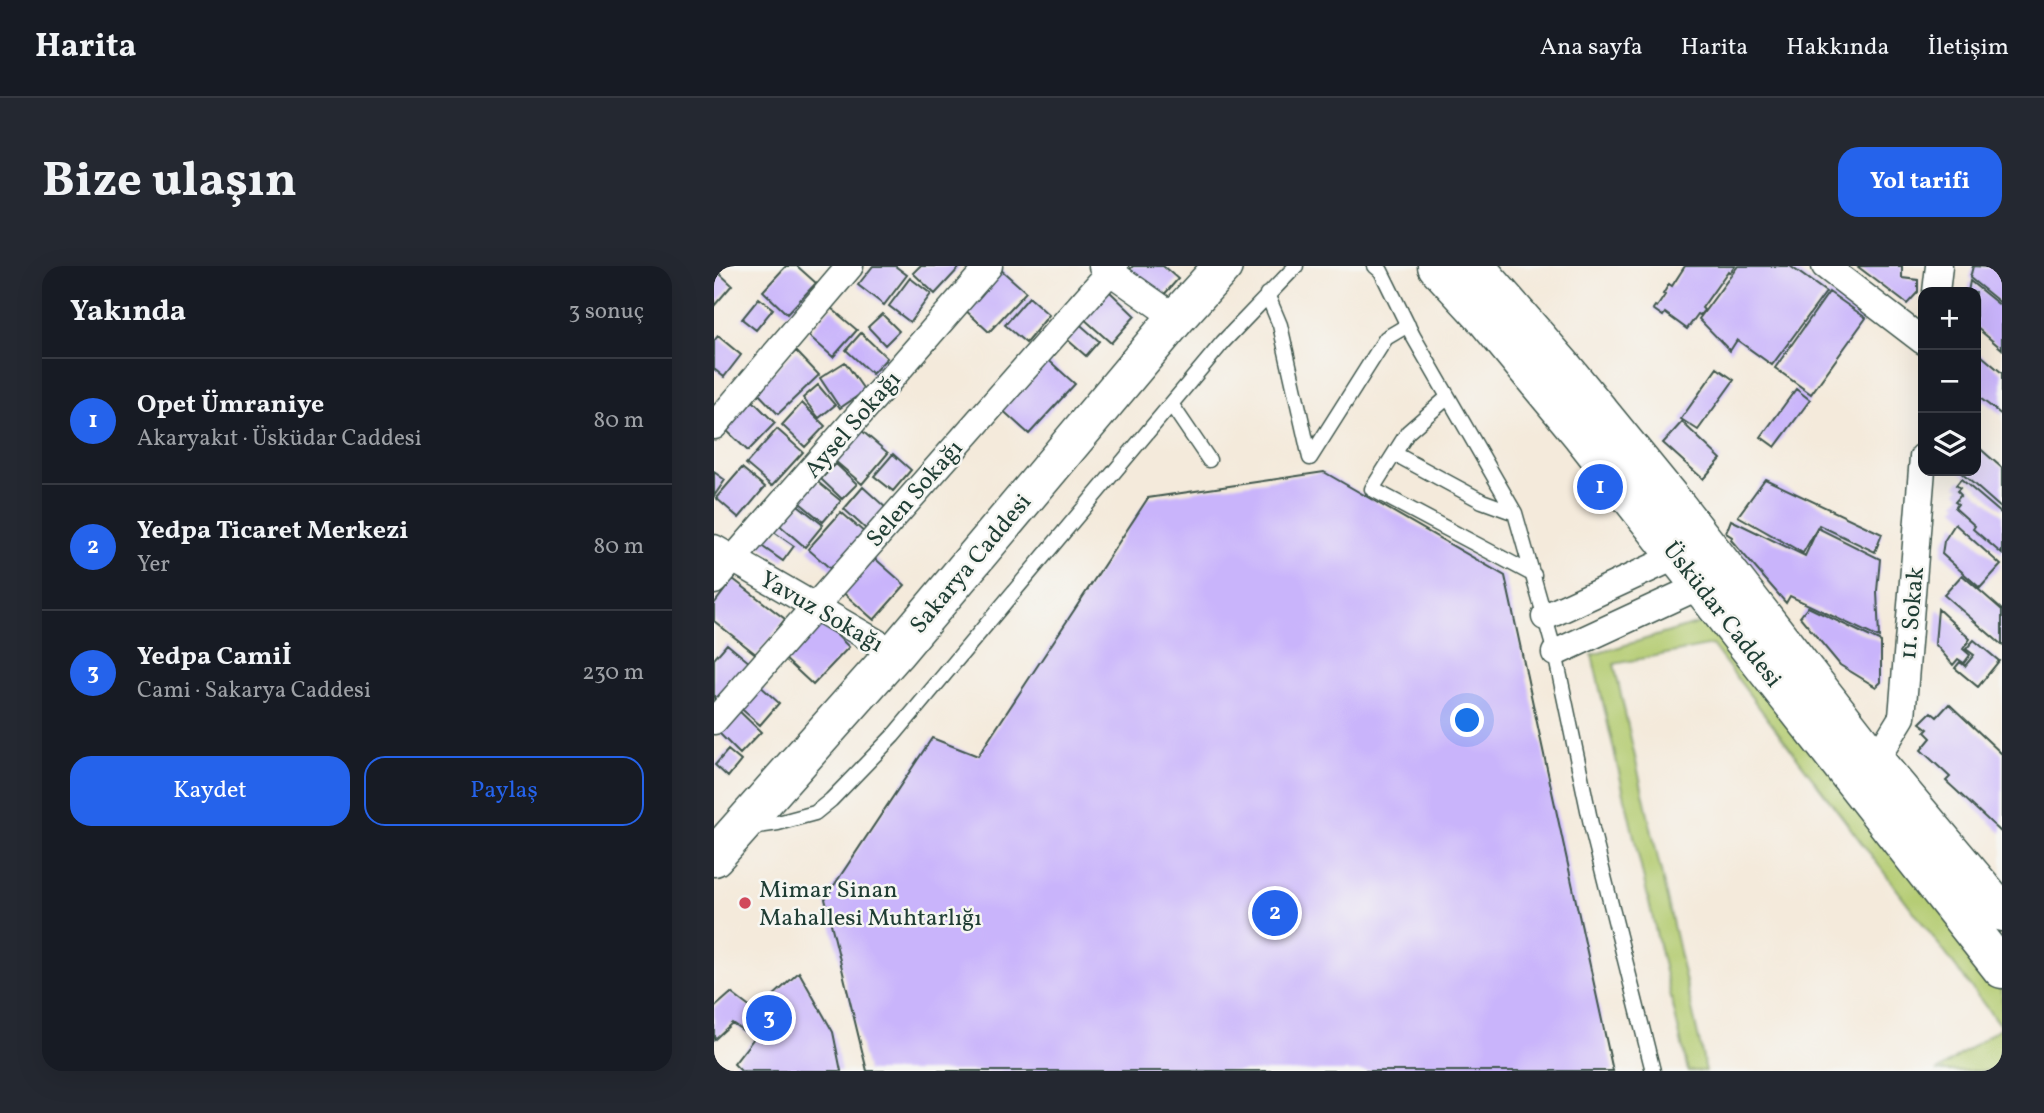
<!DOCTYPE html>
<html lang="tr">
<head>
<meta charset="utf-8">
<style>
	:root { --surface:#171b24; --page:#242831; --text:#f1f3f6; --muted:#9ea1a6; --line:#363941; --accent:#2563eb }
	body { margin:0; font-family:Vollkorn,serif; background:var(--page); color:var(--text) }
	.controls { position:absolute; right:21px; top:21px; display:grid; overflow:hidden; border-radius:14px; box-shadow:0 7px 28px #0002 }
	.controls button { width:63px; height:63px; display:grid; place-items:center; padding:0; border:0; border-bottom:2px solid var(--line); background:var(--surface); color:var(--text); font:35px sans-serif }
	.you { position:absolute; left:754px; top:455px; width:24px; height:24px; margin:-18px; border:5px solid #fff; border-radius:50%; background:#1a73e8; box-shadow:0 0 0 10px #1a73e833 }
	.badge { display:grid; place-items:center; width:46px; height:46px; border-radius:50%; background:var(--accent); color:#fff; font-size:23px; font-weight:700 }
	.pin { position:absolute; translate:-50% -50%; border:4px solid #fff; box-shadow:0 2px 7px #0006 }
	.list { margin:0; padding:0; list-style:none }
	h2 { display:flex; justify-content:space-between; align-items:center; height:91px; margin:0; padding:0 28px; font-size:30px }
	h2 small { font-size:23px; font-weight:400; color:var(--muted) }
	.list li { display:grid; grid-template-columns:46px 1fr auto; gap:21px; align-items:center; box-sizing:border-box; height:126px; padding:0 28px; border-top:2px solid var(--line) }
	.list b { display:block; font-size:26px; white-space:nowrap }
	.list p { margin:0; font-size:23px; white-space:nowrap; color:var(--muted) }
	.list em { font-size:23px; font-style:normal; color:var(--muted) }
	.actions { display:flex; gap:14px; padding:21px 28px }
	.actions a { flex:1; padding:16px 0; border:2px solid var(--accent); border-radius:21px; text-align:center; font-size:24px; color:var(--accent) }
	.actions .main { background:var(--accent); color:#fff }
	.icon { flex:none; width:38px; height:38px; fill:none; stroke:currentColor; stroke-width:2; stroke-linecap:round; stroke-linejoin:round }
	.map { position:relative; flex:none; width:1288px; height:805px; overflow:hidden; border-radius:21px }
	header { display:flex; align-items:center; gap:42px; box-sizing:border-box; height:98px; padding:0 35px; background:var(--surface); border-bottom:2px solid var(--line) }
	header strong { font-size:33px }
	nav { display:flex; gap:38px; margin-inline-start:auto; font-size:24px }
	.intro { display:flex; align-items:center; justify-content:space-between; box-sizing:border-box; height:168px; padding:0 42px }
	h1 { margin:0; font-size:49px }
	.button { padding:18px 32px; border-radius:21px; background:var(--accent); color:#fff; font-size:24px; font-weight:700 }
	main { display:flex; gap:42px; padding:0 42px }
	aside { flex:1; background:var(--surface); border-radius:21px; box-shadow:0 7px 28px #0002 }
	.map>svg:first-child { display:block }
	.green { fill:#b3cb70; stroke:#698452; stroke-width:2 }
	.building { fill:#c9b4fb }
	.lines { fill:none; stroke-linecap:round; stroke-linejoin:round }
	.lane-casing { stroke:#3f574d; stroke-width:17 }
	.street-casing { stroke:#3f574d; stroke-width:29 }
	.secondary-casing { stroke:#3f574d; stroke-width:41 }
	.lane { stroke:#fff; stroke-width:14 }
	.street { stroke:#fff; stroke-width:26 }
	.secondary { stroke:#fff; stroke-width:38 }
	.poi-dot { fill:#d1495b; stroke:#f6f6f2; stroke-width:2.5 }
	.labels { text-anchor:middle; stroke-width:5; stroke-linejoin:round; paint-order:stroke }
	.street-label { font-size:24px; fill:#1f3d34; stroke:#f6f6f2 }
	.poi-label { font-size:24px; fill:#1f3d34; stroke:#f6f6f2; text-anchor:start }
</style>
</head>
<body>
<header>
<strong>Harita</strong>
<nav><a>Ana sayfa</a><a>Harita</a><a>Hakkında</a><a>İletişim</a></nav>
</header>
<div class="intro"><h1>Bize ulaşın</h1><a class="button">Yol tarifi</a></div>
<main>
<aside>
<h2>Yakında<small>3 sonuç</small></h2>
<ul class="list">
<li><span class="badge">1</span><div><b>Opet Ümraniye</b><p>Akaryakıt · Üsküdar Caddesi</p></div><em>80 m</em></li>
<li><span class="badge">2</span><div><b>Yedpa Ticaret Merkezi</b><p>Yer</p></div><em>80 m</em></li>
<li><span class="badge">3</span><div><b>Yedpa Camiİ</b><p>Cami · Sakarya Caddesi</p></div><em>230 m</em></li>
</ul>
<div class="actions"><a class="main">Kaydet</a><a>Paylaş</a></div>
</aside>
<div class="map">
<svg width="1288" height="805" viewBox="0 0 1288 805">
	<rect width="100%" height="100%" fill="#f6f6f2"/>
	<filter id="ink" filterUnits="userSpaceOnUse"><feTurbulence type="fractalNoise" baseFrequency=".0143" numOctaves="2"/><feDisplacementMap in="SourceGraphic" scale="14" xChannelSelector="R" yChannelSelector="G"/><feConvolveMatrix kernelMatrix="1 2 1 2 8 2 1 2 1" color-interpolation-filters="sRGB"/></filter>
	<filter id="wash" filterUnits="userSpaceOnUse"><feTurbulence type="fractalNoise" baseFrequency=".00686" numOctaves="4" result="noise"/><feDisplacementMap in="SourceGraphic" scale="28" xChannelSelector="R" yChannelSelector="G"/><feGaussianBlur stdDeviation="1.57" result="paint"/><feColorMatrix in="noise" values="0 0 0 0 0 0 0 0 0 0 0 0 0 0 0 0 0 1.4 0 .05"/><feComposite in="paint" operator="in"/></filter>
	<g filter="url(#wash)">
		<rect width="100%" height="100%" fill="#f4eadb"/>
		<path class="green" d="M999,353l289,366v84l-5,2h-60l64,-44 -289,-382 -98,19 92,407h-18l-96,-416z"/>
		<g id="blocks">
			<path class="building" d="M72,0h11l19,17 -29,31 -24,-23z
				M159,0h22l12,9 -23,30 -26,-20z
				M206,0h38l2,1 -25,27 -22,-21z
				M419,0h30l15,13 -17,19 -32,-28z
				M971,0h50l-5,7 -2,-2 -26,37 2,2 -4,5 -2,-1 -11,15 -22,-16 -2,3 -10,-7 2,-3 2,1 8,-12 -2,-1 6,-10 3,2z
				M1024,0h52l36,26 -54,73 -35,-25 -7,11 -31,-32z
				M1143,0h45v12l16,2v12l-11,12z
				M1259,0l29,2v36l-32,-26z
				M285,2l27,24 -37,40 -26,-24z
				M5,7l13,12 -18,21v-27z
				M196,12l21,16 -21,28 -21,-16z
				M1256,15l32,26v42l-26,-22v-35h-8z
				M394,24l27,26 -24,27 -28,-25z
				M1115,26l37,26 -55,76 -36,-26z
				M315,31l20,18 -23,28 -21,-18z
				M45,32l14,11 -17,21 -14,-11z
				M117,42l26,22 -24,27 -25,-22z
				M168,48l17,17 -14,14 -17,-18z
				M361,54l24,21 -13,15 -24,-21z
				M147,67l26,25 -15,16 -26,-24z
				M4,70l23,19 -17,22 -10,-8v-28z
				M82,85l23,24 -41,39 -23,-24z
				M1262,85l26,22v42l-26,-20z
				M330,90l31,28 -46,50 -30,-27z
				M131,96l20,29 -25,17 -20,-30z
				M1003,102l17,12 -36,50 -17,-11z
				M104,119l17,20 -16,13 -16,-20z
				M1082,123l14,11 -35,47 -14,-10z
				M37,133l24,24 -27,28 -25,-24z
				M88,137l23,23 -20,21 -23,-22z
				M968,156l39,37 -18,20 -40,-36z
				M63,163l26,23 -31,34 -26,-22z
				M147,164l27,23 -26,31 -27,-23z
				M1262,179l26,23v41l-43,-38h17z
				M179,188l18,16 -18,21 -19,-15z
				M122,198l21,20 -15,15 -21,-20z
				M28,202l23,19 -26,31 -23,-20z
				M0,206l11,8 -11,16z
				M610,206l181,104 108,495h-746l-42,-172 107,-161 46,18 170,-258z
				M99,212l28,23 -18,21 -28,-23z
				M1051,213l117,55 -7,18 -56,-27 -16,28 -65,-37z
				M1247,213l41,35v40l-29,-25 2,-3 -20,-18 3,-4 -3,-2 6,-7 -4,-4 3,-3 -4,-3z
				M149,221l23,21 -19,22 -23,-21z
				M80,236l29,23 -18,22 -28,-24z
				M127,246l24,21 -32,38 -25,-22z
				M1017,254l74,36 13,-28 62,31 -3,32 2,47 -89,-42 -4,7 -55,-63 1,-3 -6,-4z
				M1241,258l46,41 -21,23 -38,-34 2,-13z
				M57,264l23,16 -11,15 -23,-16z
				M157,289l34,30 -31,35 -34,-30z
				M1248,309l40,35v35l-58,-50z
				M19,313l52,40 -28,36 -43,-34v-17z
				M1094,341l73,35v40l-5,5 -36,-22 -40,-48z
				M1224,343l32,30 -7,10 7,6 -6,8 -6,-4 -5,6 -18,-21z
				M106,353l29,28 -36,38 -30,-28z
				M1260,374l25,21 -21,26 -23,-19 5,-6 5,4 9,-11 -8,-6z
				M13,378l23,19 -34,39 -2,-2v-41z
				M43,417l22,20 -19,22 -23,-20z
				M1235,438l53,50v79l-56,-52 4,-4 -29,-27 10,-12 -6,-6 3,-3 -8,-6 11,-11 6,5z
				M22,442l25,24 -21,22 -25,-25z
				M14,484l13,11 -13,16 -13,-12z
				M85,706l34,60 8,39h-100l-7,-7 20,-26 -22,-15 -18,17v-32l17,-15 25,19z"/>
		</g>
	</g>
	<g filter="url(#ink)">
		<use href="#blocks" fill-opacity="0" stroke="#3f574d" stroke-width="2"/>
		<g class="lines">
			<defs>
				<path id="lane" d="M661,0l6,5 32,65 102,177 40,140 37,176 61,242
					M553,28l13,31 30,133
					M734,131l-40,35 -36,57 162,86
					M457,138l38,56
					M681,188l87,47 33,12
					M596,192l76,-120 22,-13
					M37,561l27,-4 37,-10 16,-13 62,-64 330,-394 73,-76"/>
				<path id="street" d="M388,0l74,52
					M1111,0l98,75
					M1222,26l3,-26
					M0,160l136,-160
					M0,282l181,105
					M0,315l275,-315
					M831,351l132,-61 11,-8
					M841,387l160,-74
					M0,455l401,-455
					M1161,495l27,-44 21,-260"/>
				<path id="secondary" d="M723,0l49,53 96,116 420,534
					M761,0l87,100 116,142 197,253 127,151
					M0,591l181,-204 281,-335 47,-52"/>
			</defs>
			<use href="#lane" class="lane-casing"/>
			<use href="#street" class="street-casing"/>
			<use href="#secondary" class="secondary-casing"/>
			<use href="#lane" class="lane"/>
			<use href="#street" class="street"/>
			<use href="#secondary" class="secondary"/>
		</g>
	</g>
	<circle class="poi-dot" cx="31" cy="637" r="7"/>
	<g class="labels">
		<g class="street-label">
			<text transform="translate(138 158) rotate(-49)" y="8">Aysel Sokağı</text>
			<text transform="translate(200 227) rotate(-49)" y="8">Selen Sokağı</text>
			<text transform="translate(256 297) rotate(-50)" y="8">Sakarya Caddesi</text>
			<text transform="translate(108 345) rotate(30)" y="8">Yavuz Sokağı</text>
			<text transform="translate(1197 347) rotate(-85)" y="8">11. Sokak</text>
			<text transform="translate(1009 348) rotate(52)" y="8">Üsküdar Caddesi</text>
		</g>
		<g class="poi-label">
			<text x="45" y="631">Mimar Sinan<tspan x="45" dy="28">Mahallesi Muhtarlığı</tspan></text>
		</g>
	</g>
</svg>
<div class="controls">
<button>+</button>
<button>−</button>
<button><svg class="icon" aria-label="layers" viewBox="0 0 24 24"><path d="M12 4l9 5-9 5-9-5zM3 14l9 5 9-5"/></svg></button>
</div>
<div class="you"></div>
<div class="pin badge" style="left:886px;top:221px">1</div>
<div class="pin badge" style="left:561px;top:647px">2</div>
<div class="pin badge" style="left:55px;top:752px">3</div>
</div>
</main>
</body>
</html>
